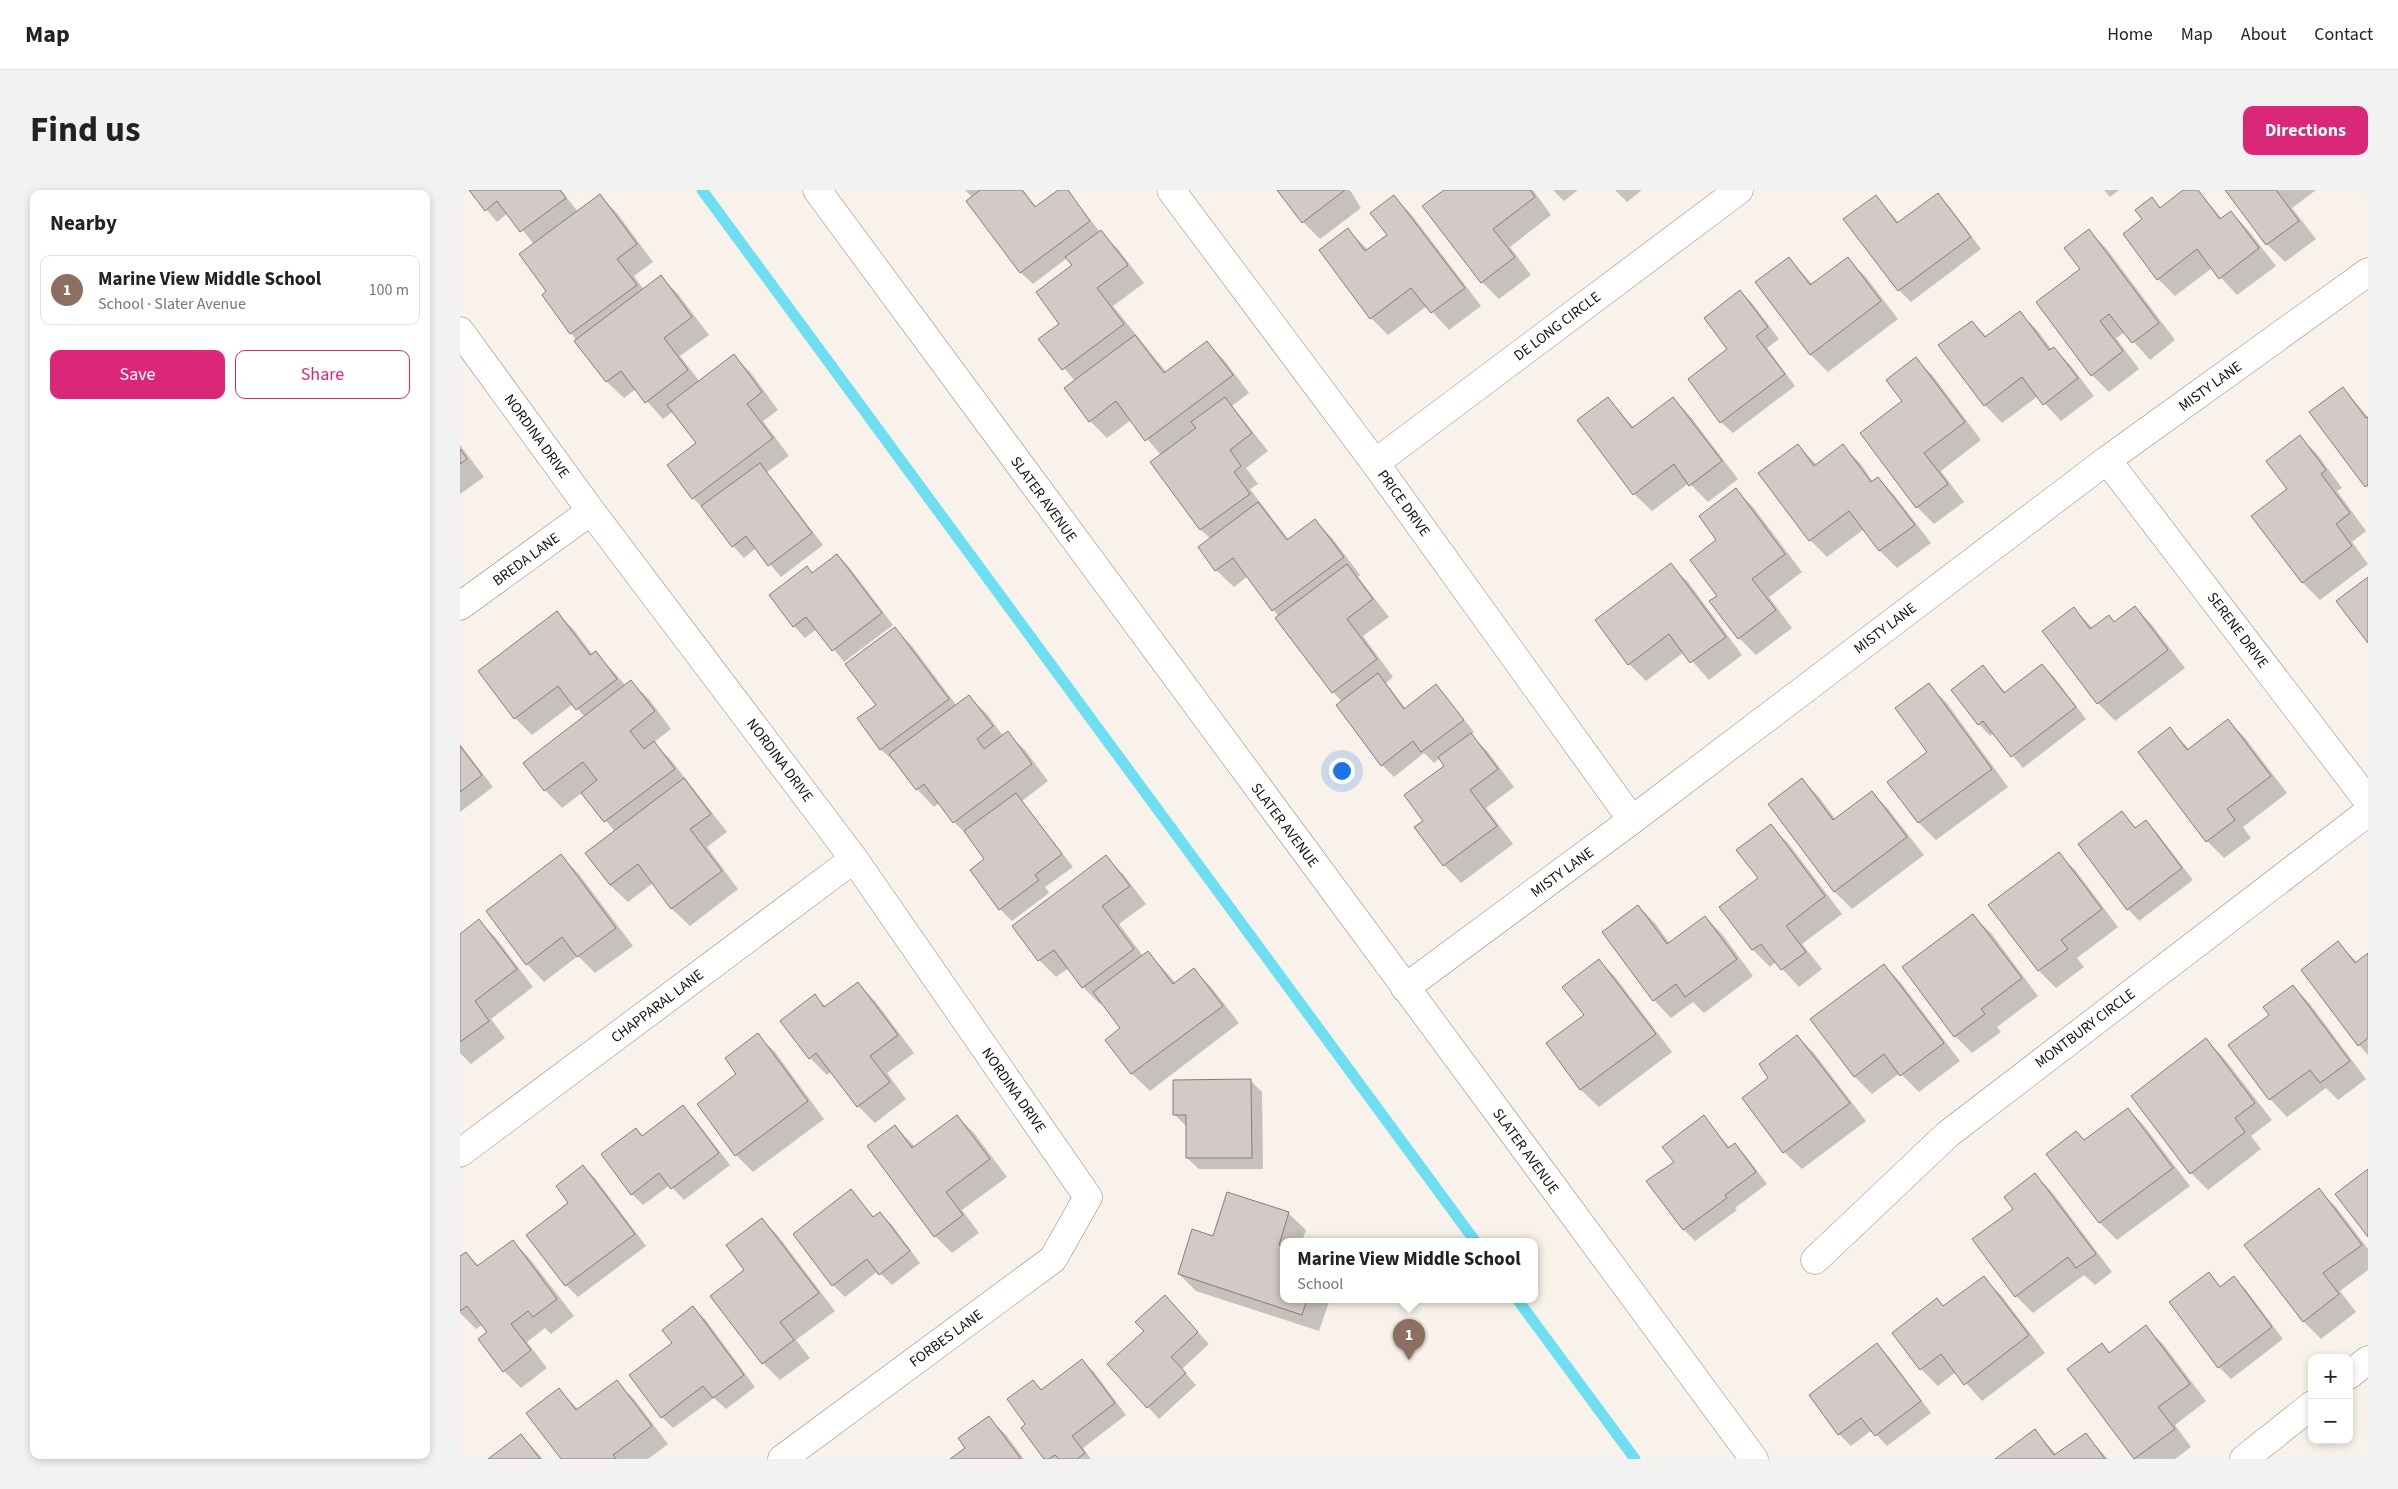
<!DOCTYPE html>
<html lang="en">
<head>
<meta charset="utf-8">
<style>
	:root { --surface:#fff; --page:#f2f2f2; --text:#222; --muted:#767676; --line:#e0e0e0; --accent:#db2777 }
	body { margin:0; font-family:"Source Sans 3",sans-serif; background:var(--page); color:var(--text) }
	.controls { position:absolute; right:15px; bottom:15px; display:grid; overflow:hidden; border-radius:10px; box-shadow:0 2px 8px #0003 }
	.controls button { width:45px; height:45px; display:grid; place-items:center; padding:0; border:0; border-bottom:1px solid var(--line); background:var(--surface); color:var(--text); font:25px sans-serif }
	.you { position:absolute; left:881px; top:580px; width:18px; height:18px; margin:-12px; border:4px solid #fff; border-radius:50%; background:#1a73e8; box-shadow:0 0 0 8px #1a73e833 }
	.badge { display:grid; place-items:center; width:32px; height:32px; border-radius:50%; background:var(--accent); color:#fff; font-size:16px; font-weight:700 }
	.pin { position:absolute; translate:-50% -41px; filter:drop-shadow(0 1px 2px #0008) }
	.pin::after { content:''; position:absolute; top:26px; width:18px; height:15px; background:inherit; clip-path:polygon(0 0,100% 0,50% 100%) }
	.popup { position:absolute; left:820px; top:1048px; width:258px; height:65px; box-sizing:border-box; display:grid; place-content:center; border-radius:10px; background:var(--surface); filter:drop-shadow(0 1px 4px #0005); font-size:16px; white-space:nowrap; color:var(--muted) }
	.popup b { font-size:19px; color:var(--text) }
	.popup::after { content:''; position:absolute; left:50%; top:100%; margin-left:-10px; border:10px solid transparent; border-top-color:var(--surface) }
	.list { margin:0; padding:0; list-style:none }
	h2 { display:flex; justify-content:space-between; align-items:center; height:65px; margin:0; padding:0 20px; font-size:21px }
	h2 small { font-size:16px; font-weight:400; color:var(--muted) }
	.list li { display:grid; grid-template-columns:32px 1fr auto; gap:15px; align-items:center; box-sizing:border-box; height:70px; margin:0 10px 10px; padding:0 10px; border:1px solid var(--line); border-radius:10px }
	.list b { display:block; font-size:19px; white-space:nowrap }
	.list p { margin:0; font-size:16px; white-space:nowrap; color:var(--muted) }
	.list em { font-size:16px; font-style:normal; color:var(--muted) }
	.actions { display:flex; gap:10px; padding:15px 20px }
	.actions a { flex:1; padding:11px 0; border:1px solid var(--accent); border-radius:10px; text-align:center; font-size:18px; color:var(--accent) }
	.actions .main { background:var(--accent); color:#fff }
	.map { position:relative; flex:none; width:1908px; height:1269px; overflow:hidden; border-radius:10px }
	header { display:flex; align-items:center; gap:30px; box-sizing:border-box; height:70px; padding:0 25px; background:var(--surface); border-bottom:1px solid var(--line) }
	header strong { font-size:24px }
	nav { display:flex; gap:28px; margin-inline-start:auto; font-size:18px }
	.intro { display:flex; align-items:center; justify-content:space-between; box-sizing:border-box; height:120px; padding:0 30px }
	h1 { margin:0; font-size:35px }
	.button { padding:12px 22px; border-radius:10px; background:var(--accent); color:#fff; font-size:18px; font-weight:700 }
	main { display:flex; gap:30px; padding:0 30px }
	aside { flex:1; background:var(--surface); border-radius:10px; box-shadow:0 2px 8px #0003 }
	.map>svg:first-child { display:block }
	.shadow { fill:#0003 }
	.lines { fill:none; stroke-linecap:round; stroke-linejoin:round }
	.stream { stroke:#6edef1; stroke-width:11 }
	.building { fill:#d3c9c6; stroke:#867d7a }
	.minor-casing { stroke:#8c8680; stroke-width:29 }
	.tertiary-casing { stroke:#8c8680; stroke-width:29 }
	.minor { stroke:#fff; stroke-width:28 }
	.tertiary { stroke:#fff; stroke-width:28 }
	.labels { text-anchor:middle; stroke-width:4; stroke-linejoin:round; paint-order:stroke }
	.street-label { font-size:15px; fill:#151310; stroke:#fff }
</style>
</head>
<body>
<header>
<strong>Map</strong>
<nav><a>Home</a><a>Map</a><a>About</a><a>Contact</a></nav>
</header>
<div class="intro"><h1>Find us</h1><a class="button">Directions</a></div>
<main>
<aside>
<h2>Nearby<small></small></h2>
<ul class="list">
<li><span class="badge" style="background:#8d6e63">1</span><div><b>Marine View Middle School</b><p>School · Slater Avenue</p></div><em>100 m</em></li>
</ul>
<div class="actions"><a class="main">Save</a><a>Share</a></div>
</aside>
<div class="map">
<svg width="1908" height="1269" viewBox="0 0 1908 1269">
	<rect width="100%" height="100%" fill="#f8f2eb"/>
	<path class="shadow" d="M10,0h91l17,22 22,-16 17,17 36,49 -19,14 10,14 17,-13 17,17 31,41 -29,21 20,26 34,-26 17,17 27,37 -15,11 26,35 -22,16 56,73 -42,32 -25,-29 -12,10 -11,-12 -25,-33 -15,-15 5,-55 -24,-32 -11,8 -27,-30 -12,9 -18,-17 -35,-48 -23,-41 -14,-48 -26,-31 -11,9z
		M505,0h58l14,18 23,-18h7l33,42 18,17 26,34 -31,23 54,67 40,-30 17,17 25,33 -17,13 36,45 -22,17 12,16 -8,5 39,51 26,-20 17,18 28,37 -2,2 31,40 -26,19 30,41 -7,6 20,26 30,-23 11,12 27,34 -3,3 17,17 26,35 -28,21 27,36 -52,39 -17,-18 -28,-38 8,-6 22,-55 -6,-8 -6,5 -10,-10 -30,24 -12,-12 -45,-60 5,-3 -9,-10 -54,-75 -31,-41 -14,11 -18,-17 -16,-23 11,-8 -10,-9 -49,-68 9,-7 -30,-35 -24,18 -17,-17 -15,-40 -35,-42 20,-15 13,-58 -6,-8 -34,26 -12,-11 -53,-72 4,-4z
		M819,0h71l11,18 -41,31 -17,-17z
		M986,0h87l18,25 -41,32 21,28 -32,24 -17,-17z
		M1093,0h25l-14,11z
		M1155,0h27l-15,12z
		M1644,0h15l-9,7z
		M1725,0h13l24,29 9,-7 17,18 28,36 -39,29 -25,-27 -37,28 -17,-17 -14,-59 8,-21 9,9z
		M1767,0h89l-24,18 24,31 -31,23 -18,-18z
		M1477,5l12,11 32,43 -70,53 -12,-12 -54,-71 31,-23 23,27z
		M934,7l17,17 70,92 -32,24 -22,-24 -39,29 -17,-17 -23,-88 20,20 20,-14z
		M1629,41l17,17 69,92 -25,20 -25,-28 -9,6 23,31 -30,23 -17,-17 -10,-106z
		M1329,68l24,27 34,-26 18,17 33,43 -70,53 -17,-17 -54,-73z
		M1280,101l12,12 27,36 -12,9 28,38 -62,47 -12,-11 8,-73z
		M1560,123l17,17 15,20 2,-2 17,18 23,30 -33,25 -23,-25 -36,27 -17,-18 -45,-59 32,-24 15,15z
		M1456,169l17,17 48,64 -40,31 23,31 -30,22 -17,-17 -13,-106z
		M1883,198l25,29v71l-2,-2z
		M1148,208l26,30 39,-30 17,18 48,63 -30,23 -19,-19 -37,28 -18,-17z
		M1840,247l17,17 25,34 -5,3 29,40 -14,11 16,22 -48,36 -17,-17 -51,-67 36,-27z
		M0,255l24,32 -24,17z
		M1338,255l19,20 25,-19 18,17 13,19 5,-4 17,18 36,47 -34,25 -17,-17 -16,-22 -37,28 -17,-17z
		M1276,300l17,17 49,65 -33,25 23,31 -36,27 -17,-17 -20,-42 -1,-56z
		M377,365l12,12 44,58 -49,37 -27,-33 -12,9 -11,-12 13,-58 6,6z
		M1210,375l18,17 54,73 -33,25 -25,-28 -38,29 -17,-17z
		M1675,417l17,18 33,43 -70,53 -17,-18 -24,-94 19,19 16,-12 6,7z
		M97,423l17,17 19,25 3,-3 30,34 5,-4 18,17 22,30 -18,14 18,17 56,72 -20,15 31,42 -48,37 -18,-17 -19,-26 -25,19 -18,-17 5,-53 -32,-40 -21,16 -17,-18 -21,-27 61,-46 -12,-13 -41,31 -17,-17z
		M435,439l17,17 45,60 12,-9 18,17 16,22 4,-3 18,17 23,31 -26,20 51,66 -28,20 4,6 -37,28 -12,-12 -14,-49 -15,-21 -17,-17 -14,-20 -6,5 -17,-18 -17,-23 -19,-16 -22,-31 19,-14z
		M1582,475l12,12 32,42 -63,49 -29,-35 -4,3 -11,-12 4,-58 23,27z
		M1468,495l18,17 62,85 -72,53 -17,-17 -30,-41 40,-29z
		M1768,530l17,18 42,55 -44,34 8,11 -27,20 -17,-17 -37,-112 20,21z
		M0,554l33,43 -33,25z
		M1342,590l17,17 17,23 36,-28 17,18 35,45 -72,54 -17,-17 -65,-87z
		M1662,623l14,15 10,-7 11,12 36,47 -54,41 -11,-12z
		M1311,636l17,17 54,71 -40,30 20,25 -23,18 -23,-25 -6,5 -17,-17 6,-72z
		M1599,664l17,17 42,56 -41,31 7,9 -28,21 -17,-17z
		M101,666l17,17 55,73 -38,27 -17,-17 -34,26 -17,-18z
		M646,667l17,17 23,30 -27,20 24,32 5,-4 28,31 18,-13 17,17 28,36 -89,68 -18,-17 -26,-34 15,-11 -19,-26 -2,1 -17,-17 -14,-19 -13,9 -17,-17z
		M1178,716l17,17 15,21 35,-27 17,17 31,42 -49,37 -11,-11 -22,16 -17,-18 -51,-68z
		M1513,726l18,17 47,63 -41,31 4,5 -29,21 -17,-17z
		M19,731l17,17 37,49 -42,32 14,19 -34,26 -11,-11v-117z
		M1878,753l20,20 10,-8v100l-9,-10z
		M1139,770l17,18 56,74 -73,55 -18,-17 -34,-46 38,-29z
		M1424,775l17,18 59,78 -41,31 -19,-19 -28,21 -17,-17 -43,-58z
		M398,794l17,17 39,52 -27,20 19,26 -31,24 -17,-17 -26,-35 -5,4 -17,-17 5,-62 11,11z
		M1833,796l17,18 56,75 -28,21 -12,-12 -39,29 -17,-18 -40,-54 41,-30z
		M297,845l18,17 49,67 -71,53 -17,-17 2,-81z
		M1337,846l17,17 52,68 -64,48 -18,-17 -40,-54 26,-20z
		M1746,850l17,17 49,63 -21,16 10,13 -53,41 -17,-17z
		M790,890l12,12 1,77h-64l-12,-11 -1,-32 -11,-11z
		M223,917l11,11 36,47 -46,35 -14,-15 -27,20 -11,-11 11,-57z
		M1668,919l17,18 45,59 -73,54 -17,-17 -52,-69 37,-13z
		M497,926l17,17 33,44 -45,33 17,23 -27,20 -17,-17 -40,-110 20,21z
		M1244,927l26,31 5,-3 11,11 21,28 -32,24 2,2 -42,31 -11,-11 -36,-48 27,-20z
		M123,977l12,11 51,68 -68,51 -12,-12 -38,-50 42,-32z
		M1575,985l17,17 60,80 -17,13 -11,-10 -51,38 -17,-17 -1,-87z
		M1859,1000l17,17 32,42v21l-28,21 16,21 -35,27 -17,-17 -58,-77z
		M391,1001l24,27 5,-5 12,12 28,38 -28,22 -14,-14 -33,26 -12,-12 -39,-51z
		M828,1023l18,17 -4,11h-18v58h46l-11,32 -123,-40 -17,-17 35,-36z
		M302,1029l17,18 56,74 -39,29 14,18 -30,22 -17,-17z
		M53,1051l17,18 44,57 -23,18 -6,-6 -18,14 20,26 -26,20 -17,-17 -16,-38 -6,-8 -6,4 -16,-16v-55l6,-5 13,13z
		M1748,1084l14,14 12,-10 12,12 37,49 -52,40 -12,-12 -48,-64z
		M1523,1088l18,17 44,58 -63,48 -26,-29 -18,14 -17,-17 23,-62z
		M705,1106l44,48 -27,25 14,16 -37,34 -11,-12 -2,-76z
		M233,1118l12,11 50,68 -29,22 -12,-11 -41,30 -11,-11 12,-74z
		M1685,1137l18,17 43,57 -31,24 16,22 -16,12h-40l-66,-90 33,-25 9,9z
		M1417,1155l12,12 42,56 -44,33 -15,-16 -21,16 -12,-12 -29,-39z
		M622,1171l12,11 32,43 -43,33 8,11h-45l-19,-35 6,-43 9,9z
		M156,1192l18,17 34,45 -20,15h-86l-3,-69 20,20z
		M529,1228l17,17 18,24h-72l15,-11z
		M1575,1241l22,24 28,-21 23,25h-111z
		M61,1245l22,24h-53z"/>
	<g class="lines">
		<path class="stream" d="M242,0l773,1051
			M1057,1109l118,160"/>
	</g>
	<path class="building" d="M9,0h91l6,8 -46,34 -23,-31 -12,10z
		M520,0h42l13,17 23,-17h10l22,31 -70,52 -54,-72z
		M817,0h68l-43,33z
		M984,0h86l5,7 -42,32 22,28 -34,26 -59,-77z
		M1723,0h15l22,29 11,-8 28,37 -40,31 -22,-30 -40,31 -34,-46 19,-15 -7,-9 17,-13 8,11z
		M1765,0h51l23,31 -33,24z
		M1478,3l33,44 -73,54 -55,-72 33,-24 21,28z
		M140,4l37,50 -20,15 20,26 -67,49 -28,-39 4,-4 -27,-37z
		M934,5l71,93 -34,25 -20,-25 -41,31 -51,-69 29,-22 17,23 22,-16 -17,-22z
		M1629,39l70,94 -27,20 -23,-29 -9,7 23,30 -32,25 -55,-74 44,-33 -16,-21z
		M641,40l27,35 -31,23 27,36 -62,46 -24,-31 21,-15 -23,-32 36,-27 -7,-8z
		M1329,67l21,28 38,-28 33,44 -71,54 -55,-73z
		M201,85l31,42 -28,21 24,32 -43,33 -24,-32 -15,11 -32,-41z
		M1280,100l28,37 -12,9 29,38 -65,49 -32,-44 39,-30 -23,-31z
		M1560,121l29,39 5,-3 24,31 -35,27 -21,-28 -38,29 -46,-61 34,-24 13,16z
		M675,145l29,38 43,-32 26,34 -88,66 -29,-40 -27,21 -25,-34z
		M274,164l28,38 -15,12 26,34 -81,61 -25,-34 29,-22 -29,-38z
		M1456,167l49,65 -41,31 24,31 -32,24 -56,-75 42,-32 -16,-21z
		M1883,197l23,31 2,-1v67l-3,3 -56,-75z
		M765,207l27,36 -22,17 11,16 -7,6 16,22 -50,36 -50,-68 46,-34 -5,-6z
		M1148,207l24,31 41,-31 49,64 -33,25 -15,-22 -41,31 -56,-75z
		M1840,245l26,35 -5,4 29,39 -14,11 16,22 -50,37 -51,-67 36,-27 -21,-28z
		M1338,254l16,22 29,-22 28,38 7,-5 37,48 -36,26 -30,-40 -40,30 -51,-68z
		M0,259l7,10 -7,5z
		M300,273l52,70 -44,33 -22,-30 -14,11 -31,-41z
		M1276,298l49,66 -33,25 24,31 -38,29 -29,-38 8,-5 -27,-36 26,-20 -17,-24z
		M798,312l29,38 28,-21 29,38 -72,54 -39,-53 -18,13 -17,-24z
		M377,364l45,59 -50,38 -26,-34 -13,10 -24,-32 38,-29 5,7z
		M1211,373l55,74 -36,26 -21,-29 -41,31 -33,-45z
		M887,374l26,35 -26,20 30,40 -45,34 -57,-75z
		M1908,387v66l-32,-42z
		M1675,416l33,44 -71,54 -55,-73 32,-24 16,22 19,-14 5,7z
		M97,421l33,44 6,-4 21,28 -41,31 -18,-24 -44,33 -36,-48z
		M435,437l54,72 -69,51 -23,-32 19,-13 -31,-41z
		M1582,474l34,43 -65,50 -28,-36 -5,4 -27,-35 32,-25 21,28z
		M918,483l26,36 32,-25 28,36 -43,32 -8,-11 -32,25 -45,-61z
		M171,490l24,31 -25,20 14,18 10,-8 21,28 -71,53 -23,-29 16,-13 -14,-18 -39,29 -21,-28z
		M1469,493l63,86 -74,54 -31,-41 40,-30 -32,-44z
		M509,505l24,31 -16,13 7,10 24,-18 24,33 -79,59 -29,-39 -8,6 -27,-36z
		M1768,529l43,57 -44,33 8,11 -29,22 -68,-90 32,-25 17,23z
		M1011,543l27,36 -28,21 27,36 -54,40 -29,-39 9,-6 -19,-26 40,-29 -6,-9z
		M0,556l22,29 -22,17z
		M224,588l27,36 -21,15 32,42 -51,38 -33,-45 -28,21 -25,-32z
		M1342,588l31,42 39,-29 35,46 -73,55 -66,-88z
		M556,603l46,61 -27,21 4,5 -40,30 -29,-40 14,-11 -20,-28z
		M1662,621l13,17 11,-8 36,48 -55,42 -49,-66z
		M1311,634l54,72 -39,30 20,26 -25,18 -20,-26 -9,6 -33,-43 39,-29 -22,-28z
		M1599,662l43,57 -41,31 7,9 -30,22 -50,-66z
		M101,664l55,74 -39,29 -15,-20 -36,28 -40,-54z
		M646,665l24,31 -28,20 32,43 -52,39 -28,-38 -16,11 -26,-35z
		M1178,715l29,39 38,-28 32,43 -52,38 -9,-13 -23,17 -51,-69z
		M1513,724l49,64 -41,31 4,5 -31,23 -52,-70z
		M19,729l38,50 -42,32 14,20 -29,21v-108z
		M1878,751l17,22 13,-10v85l-10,8 -57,-76z
		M688,761l25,33 21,-16 29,38 -92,68 -26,-34 15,-12 -27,-36z
		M1139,769l57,75 -76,56 -34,-47 38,-28 -22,-28z
		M1424,774l60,79 -44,33 -16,-22 -30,23 -44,-58z
		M398,792l40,53 -28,21 20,26 -33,25 -41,-54 -7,6 -29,-38 35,-27 9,13z
		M1833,795l57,76 -30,22 -10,-13 -41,30 -41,-55 41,-30 -6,-8z
		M298,843l50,68 -73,55 -38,-52 39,-30 -11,-16z
		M1337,845l53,68 -67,50 -41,-55 26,-20 -9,-14z
		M1746,848l49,65 -20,15 10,14 -55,42 -59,-78z
		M791,889l1,79h-66v-43h-13v-35z
		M223,915l36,48 -48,36 -12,-16 -28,22 -30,-41 35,-26 6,8z
		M1668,918l45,60 -74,55 -53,-69 30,-23 8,9z
		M497,925l33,44 -44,33 17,23 -29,22 -67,-91 28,-21 17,23z
		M1244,925l24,33 7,-5 21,29 -31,23 2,3 -44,32 -37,-49 28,-19 -12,-15z
		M123,975l52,69 -70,52 -39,-51 42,-32 -12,-17z
		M1908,979v68l-33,-43z
		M1575,983l61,81 -20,14 -8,-11 -53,40 -43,-58 41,-30 -9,-12z
		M1859,998l43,57 -39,28 16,21 -36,28 -59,-77z
		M391,999l22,28 7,-5 30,39 -31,24 -12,-16 -35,27 -39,-52z
		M767,1002l62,20 -10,33 5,2v52h23l-5,16 -124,-41 14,-45 21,7z
		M302,1028l57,75 -39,29 14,18 -32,24 -52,-68 34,-26 -18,-25z
		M53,1050l44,59 -24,18 -5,-6 -17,13 20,26 -28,22 -25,-33 9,-7 -20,-26 -7,5v-55l6,-4 11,14z
		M1749,1082l11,15 14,-11 38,51 -54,41 -49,-66z
		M1524,1086l45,59 -65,50 -23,-31 -21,16 -28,-37 45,-35 6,8z
		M705,1105l33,37 -27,25 15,16 -39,35 -40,-44 37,-33 -9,-9z
		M233,1116l51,69 -31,23 -10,-12 -42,32 -32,-43 43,-32 -10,-13z
		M1686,1135l44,59 -32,23 17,22 -41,30 -67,-90 35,-26 7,10z
		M1417,1153l44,58 -46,35 -14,-18 -23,17 -29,-40z
		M622,1169l33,44 -43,33 13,17 -8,6h-18l-4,-4 -6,4h-5l-23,-31 4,-4 -18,-25 26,-19 8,10z
		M157,1190l35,46 -39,29 3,4h-55l-35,-46 33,-25 17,22z
		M529,1226l32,43h-71l15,-11 -7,-10z
		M1575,1239l19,26 32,-22 19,26h-110z
		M61,1244l19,25h-52z"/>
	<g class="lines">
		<defs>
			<path id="minor" d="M711,0l204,273 257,357
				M0,141l131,180 263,348 234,338 -35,62 -271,200
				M1647,270l261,341
				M915,273l364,-273
				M0,416l131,-95
				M945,798l227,-168 475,-360 261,-188
				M0,963l394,-294
				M1355,1070l133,-126 420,-322
				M1889,1185l19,-15
				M1784,1269l68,-54"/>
			<path id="tertiary" d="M357,0l937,1269"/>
		</defs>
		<use href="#minor" class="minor-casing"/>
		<use href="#tertiary" class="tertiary-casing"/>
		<use href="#minor" class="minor"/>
		<use href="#tertiary" class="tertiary"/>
	</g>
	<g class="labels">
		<g class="street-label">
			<text transform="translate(1097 136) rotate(-37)" y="5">DE LONG CIRCLE</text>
			<text transform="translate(1750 196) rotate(-36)" y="5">MISTY LANE</text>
			<text transform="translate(77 246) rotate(54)" y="5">NORDINA DRIVE</text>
			<text transform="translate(584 309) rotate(54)" y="5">SLATER AVENUE</text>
			<text transform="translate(944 313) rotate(54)" y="5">PRICE DRIVE</text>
			<text transform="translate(66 369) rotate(-36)" y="5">BREDA LANE</text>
			<text transform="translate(1425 438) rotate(-37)" y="5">MISTY LANE</text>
			<text transform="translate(1778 440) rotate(53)" y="5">SERENE DRIVE</text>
			<text transform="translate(320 570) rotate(53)" y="5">NORDINA DRIVE</text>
			<text transform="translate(825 635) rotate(53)" y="5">SLATER AVENUE</text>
			<text transform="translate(1102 682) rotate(-36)" y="5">MISTY LANE</text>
			<text transform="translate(197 816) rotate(-37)" y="5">CHAPPARAL LANE</text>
			<text transform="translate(1625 838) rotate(-37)" y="5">MONTBURY CIRCLE</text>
			<text transform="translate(554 900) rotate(55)" y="5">NORDINA DRIVE</text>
			<text transform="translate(1066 961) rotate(54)" y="5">SLATER AVENUE</text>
			<text transform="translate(486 1148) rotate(-36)" y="5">FORBES LANE</text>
		</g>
	</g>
</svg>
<div class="controls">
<button>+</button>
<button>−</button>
</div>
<div class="you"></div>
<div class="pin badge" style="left:949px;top:1170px;background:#8d6e63">1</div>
<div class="popup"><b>Marine View Middle School</b>School</div>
</div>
</main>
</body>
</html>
